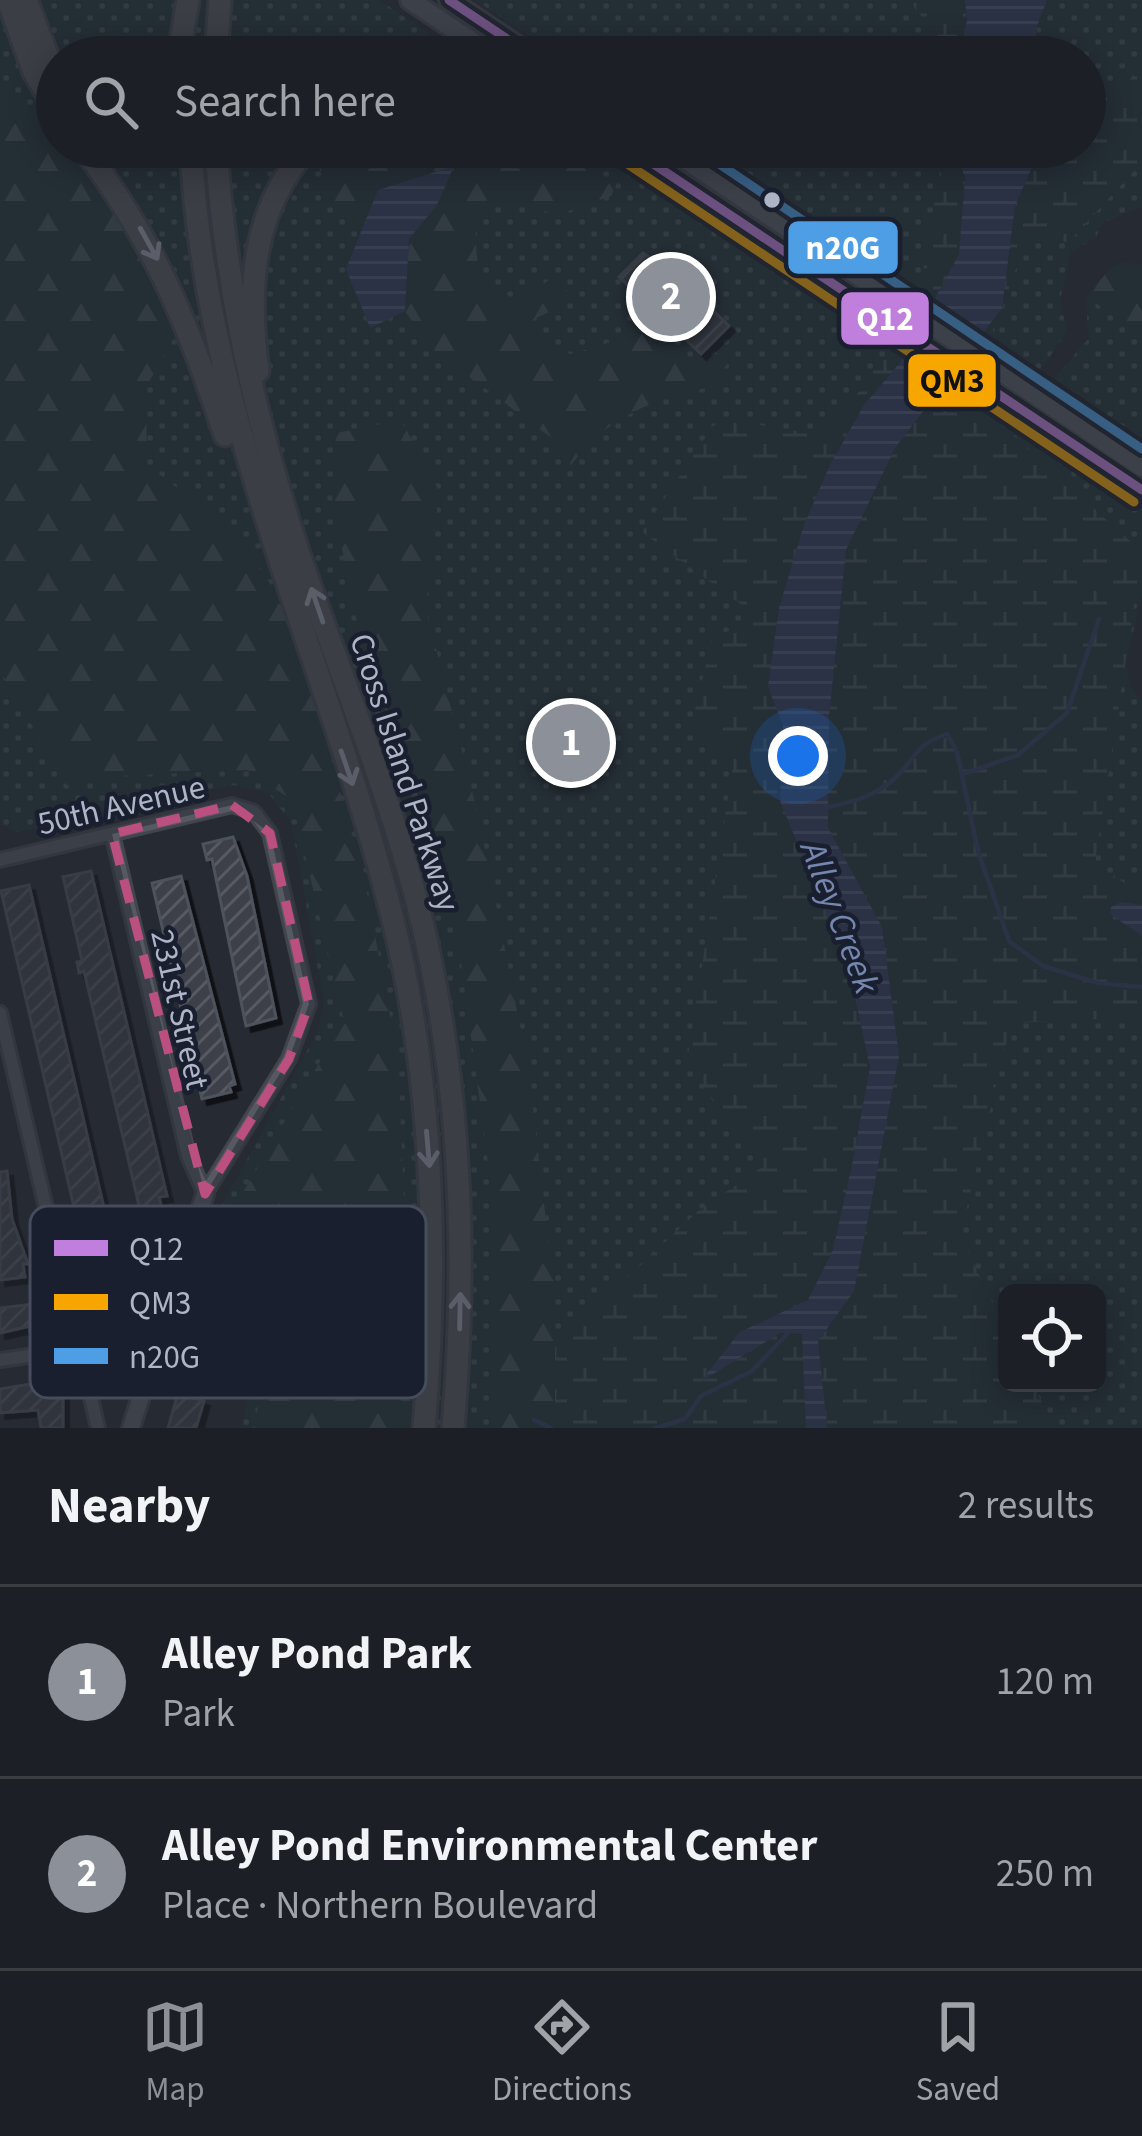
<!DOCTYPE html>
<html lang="en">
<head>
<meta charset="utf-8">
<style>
	:root { --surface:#1c2026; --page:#292d32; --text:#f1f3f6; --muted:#a0a3a7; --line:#3a3e43; --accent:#8c9099 }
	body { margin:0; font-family:"Source Sans 3",sans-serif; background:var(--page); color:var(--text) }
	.controls { position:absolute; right:36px; bottom:36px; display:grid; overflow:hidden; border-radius:18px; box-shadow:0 6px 30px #0003 }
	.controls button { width:108px; height:108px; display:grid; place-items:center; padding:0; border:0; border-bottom:3px solid var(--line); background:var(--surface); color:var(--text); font:60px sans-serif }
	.you { position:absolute; left:798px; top:756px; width:42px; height:42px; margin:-30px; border:9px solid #fff; border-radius:50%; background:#1a73e8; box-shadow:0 0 0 18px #1a73e833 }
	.badge { display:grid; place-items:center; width:78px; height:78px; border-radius:50%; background:var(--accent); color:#fff; font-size:39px; font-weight:700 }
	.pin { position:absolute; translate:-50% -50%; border:6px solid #fff; box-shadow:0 3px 12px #0006 }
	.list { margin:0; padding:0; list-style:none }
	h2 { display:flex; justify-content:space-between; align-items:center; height:156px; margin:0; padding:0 48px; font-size:51px }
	h2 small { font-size:39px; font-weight:400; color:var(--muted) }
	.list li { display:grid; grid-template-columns:78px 1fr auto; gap:36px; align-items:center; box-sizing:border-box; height:192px; padding:0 48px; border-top:3px solid var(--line) }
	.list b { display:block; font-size:45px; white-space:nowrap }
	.list p { margin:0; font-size:39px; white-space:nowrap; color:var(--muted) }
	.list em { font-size:39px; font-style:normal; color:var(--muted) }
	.icon { flex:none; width:66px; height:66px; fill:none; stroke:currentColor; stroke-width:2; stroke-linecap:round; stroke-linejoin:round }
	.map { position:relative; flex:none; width:1142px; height:1428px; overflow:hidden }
	.search { position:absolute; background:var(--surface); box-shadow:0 6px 30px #0003; left:36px; right:36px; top:36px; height:132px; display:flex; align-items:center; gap:30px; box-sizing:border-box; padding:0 42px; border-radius:66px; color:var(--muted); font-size:45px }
	.sheet { height:540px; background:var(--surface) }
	nav { display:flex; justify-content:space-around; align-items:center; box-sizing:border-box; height:168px; border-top:3px solid var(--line); background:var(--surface); font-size:33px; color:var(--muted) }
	nav a { display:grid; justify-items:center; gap:6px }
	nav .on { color:var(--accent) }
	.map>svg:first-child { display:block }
	.green { fill:url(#green-dots); fill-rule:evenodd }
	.forest { fill:url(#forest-firs) }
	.wetland { fill:url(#wetland-marsh) }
	.water { fill:url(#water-rules) }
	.pier { fill:#262a33 }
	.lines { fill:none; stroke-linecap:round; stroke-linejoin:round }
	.stream { stroke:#313d5b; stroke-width:4.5 }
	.building { fill:url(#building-hatch); stroke:#4d525c; stroke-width:3; filter:url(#shadow) }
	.street-casing { stroke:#42454c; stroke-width:18 }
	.secondary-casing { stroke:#42454c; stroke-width:22 }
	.primary-casing { stroke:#434750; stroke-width:24 }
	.highway-casing { stroke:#42464f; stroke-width:27 }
	.street { stroke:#565962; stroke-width:12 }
	.secondary { stroke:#5a5d67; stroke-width:16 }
	.primary { stroke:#585b64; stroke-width:18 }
	.highway { stroke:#56585c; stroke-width:21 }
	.bus-1-casing { stroke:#191f2e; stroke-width:18 }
	.bus-2-casing { stroke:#191f2e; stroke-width:18 }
	.bus-3-casing { stroke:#191f2e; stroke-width:18 }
	.bus-1 { stroke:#c07fdc; stroke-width:9 }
	.bus-2 { stroke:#f7a600; stroke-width:9 }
	.bus-3 { stroke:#4d9ee5; stroke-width:9 }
	.oneway { stroke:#989eac }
	.marked { fill:none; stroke:#bb4f80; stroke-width:9; stroke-dasharray:24 15; stroke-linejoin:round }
	.bus-dot { fill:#aeb5c6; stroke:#191f2e; stroke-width:4.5 }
	.labels { text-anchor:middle; stroke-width:9; stroke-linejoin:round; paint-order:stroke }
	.street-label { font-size:33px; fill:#aeb5c6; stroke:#191f2e }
	.water-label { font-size:36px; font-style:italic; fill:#7587af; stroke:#191f2e }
	.key { fill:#191f2e; stroke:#464c5c; stroke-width:3 }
	.key-label { font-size:33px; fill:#aeb5c6 }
	.line-badge { stroke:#191f2e; stroke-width:4.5 }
	.badge-label { font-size:33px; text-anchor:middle; font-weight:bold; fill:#fff }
	.pale-badge-label { font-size:33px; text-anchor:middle; font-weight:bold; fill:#111 }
</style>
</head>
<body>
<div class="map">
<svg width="1142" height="1428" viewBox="0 0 1142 1428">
	<defs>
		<pattern id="green-dots" width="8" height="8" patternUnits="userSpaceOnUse" patternTransform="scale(3)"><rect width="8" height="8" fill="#233439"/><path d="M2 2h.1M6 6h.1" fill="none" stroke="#404f54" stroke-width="1.8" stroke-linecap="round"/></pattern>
		<pattern id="forest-firs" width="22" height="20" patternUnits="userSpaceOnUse" patternTransform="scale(3)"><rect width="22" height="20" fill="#233439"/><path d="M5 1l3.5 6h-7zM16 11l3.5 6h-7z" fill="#404f54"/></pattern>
		<pattern id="wetland-marsh" width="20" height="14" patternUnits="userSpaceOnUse" patternTransform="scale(3)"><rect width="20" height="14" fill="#233439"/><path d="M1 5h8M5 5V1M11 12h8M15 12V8" fill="none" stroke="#404f54"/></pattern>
		<pattern id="water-rules" width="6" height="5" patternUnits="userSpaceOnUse" patternTransform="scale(3)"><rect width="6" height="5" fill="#313d5b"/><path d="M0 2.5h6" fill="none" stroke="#4c5771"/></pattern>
		<pattern id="building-hatch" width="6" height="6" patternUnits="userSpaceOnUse" patternTransform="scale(3)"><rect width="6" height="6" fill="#3d414a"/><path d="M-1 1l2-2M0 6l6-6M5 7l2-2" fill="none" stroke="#565a63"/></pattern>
		<filter id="shadow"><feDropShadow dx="5.5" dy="5.5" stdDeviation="0" flood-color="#0009"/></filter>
	</defs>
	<rect width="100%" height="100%" fill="#262a33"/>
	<path class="green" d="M0,0h379l87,57h-409v90h539l546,350c0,31 0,64 0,95 -2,33 -32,83 0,108v728h-901l46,-181 -70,-33 101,-183 6,-28 -33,-181 -23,-29 -34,-8 -217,47 -17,-7zM1007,1293h90v90h-90z
		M475,0h432l35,41v16h-381z
		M1047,0h95v68l-15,14 -42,3v-28h-37l-12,-28z
		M687,147h261l-7,23 6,90 -19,38 -20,-13 -3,6z
		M1142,162v45l-40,16 -6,15 -25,14 -11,49 7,30 -28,42 -48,-33 34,-98z
		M1086,297l56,36v111l-90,-63 36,-42z"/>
	<path class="forest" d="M0,94c28,13 57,18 57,53h13l62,87 46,97 -32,56 1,78 87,66 47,69 29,81 55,202 33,175 14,329 -7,41h-152l46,-184 -63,-40 108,-183 -52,-221 -45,-30 -133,6 -47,9 -67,-114z
		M342,147h211l64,36 -6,13 -53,19 -60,-17 -22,18c0,48 -4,63 43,85l33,-23 25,21 -45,21 17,30 23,4 68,-21 54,26 42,-9 -24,37c-57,10 -106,31 -141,78l-14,-23 -126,-94 -26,-37 4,-72 28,-34 16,-38 -74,23 -16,36 -11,4 -27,-38 -6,-29z
		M1126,262l16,3v68l-56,-36 26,-31z
		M401,420l38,71 -13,118 53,210 49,247 27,230v132h-60l-1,-220 -36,-269 -105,-332 -21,-111 4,-63z"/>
	<path class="wetland" d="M908,0h57l2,20 -8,37h-17v-16z
		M1142,68v94l-73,80h-44l-34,98 -9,-2 -29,43 189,171 -47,311 47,32v122l-131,6 -51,213 47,96v51h25l19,38 -2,7h-222l-9,-87 36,-50 45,-235 -17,-129 -54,-99 1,-112 17,-166 49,-102 107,-140 13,-102 26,-59h44v-62l42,-3z
		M948,147l17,30 -6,77 -59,109 -36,42 -34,60 -26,60 -25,83 -10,79 14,38 -3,76 69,168 21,98 -18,98 -19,85 -25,50 -68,32 -36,48 76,-47 23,1 3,94h-251v-82l142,-134 64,-44 -74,-106 46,-296 -41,-44 21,-86 23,-7 18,-15 -112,-82 71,-106 13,-8 63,13 31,-1 27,-22 36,-50 20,-9 26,-47 -7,-46z"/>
	<path class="water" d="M965,0h82l-11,29 3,28h-80l8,-37z
		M952,147h89l-26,59 -13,102 -107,140 -49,102 -17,166 -1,112 54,99 17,129 -45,235 -36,50 9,87h-21l-4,-94 -22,-1 -80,49 40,-50 68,-32 25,-50 19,-85 18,-98 -21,-98 -69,-168 3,-76 -15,-38 11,-79 25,-83 26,-60 34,-60 36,-42 59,-109 6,-77z
		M454,166l-17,39 -28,34 -4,72 -35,17 -24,-59 32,-79z
		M1121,902l21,3v31l-32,-22 1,-7z"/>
	<path class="pier" d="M926,302l58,38 -31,40 -51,-33z"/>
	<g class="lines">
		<path class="stream" d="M963,774l55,-19 49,-42 32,-94
			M824,808c28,-6 51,-11 72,-31 23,-22 17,-31 51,-43l10,18 21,99 31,90 34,25 55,17 44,4
			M534,1420l17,8
			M656,1428l29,-9 16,-23 51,-25 37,-39"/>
	</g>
	<path class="building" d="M643,253l38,25 48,48 -28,28 -82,-77z
		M233,837l14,39 29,142 -30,8 -34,-167 -5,1 -4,-16z
		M91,871l76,325 -8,1 7,29 -28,6 -5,-20 7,-2 -56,-239 -5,2 -2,-11 5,-1 -19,-84z
		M181,876l54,208 -6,2 2,6 -29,7 -50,-216z
		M29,885l91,392 5,-1 6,29 -5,1 2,8 -12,6h-16l-99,-429z
		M7,1171l5,48 16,45h-5l2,13 -25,3v-108z
		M42,1303l3,26 -15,2v-5l-30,7v-25z
		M55,1380l1,13 7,-1v36h-22l-3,-18 -38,3v-24z
		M180,1386l10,3 -3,7 17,5 -8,27h-28z"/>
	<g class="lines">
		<defs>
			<path id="street" d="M112,834l76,322 17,38
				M0,860l232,-55 22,7 16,21 39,171 -20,55 -84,135
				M0,1013l98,415
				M0,1360c101,-13 138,-38 229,24"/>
			<path id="secondary" d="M131,1428l74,-234"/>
			<path id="primary" d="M410,0l85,57
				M449,0l85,57
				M628,147l514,343
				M667,147l475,320"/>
			<path id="highway" d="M8,0l26,72 23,39
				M26,0l31,81
				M184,57l-3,-16 7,-41
				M216,57l4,-57
				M83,147c72,96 105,176 142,288
				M191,147c13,269 135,509 200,765 43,169 48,343 33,516
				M216,147c9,140 39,274 83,407 40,117 88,232 119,352 43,171 50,347 35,522
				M258,371c-11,-81 -7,-162 51,-224"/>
		</defs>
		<use href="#street" class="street-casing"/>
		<use href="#secondary" class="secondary-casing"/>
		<use href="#primary" class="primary-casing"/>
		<use href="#highway" class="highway-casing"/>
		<use href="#street" class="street"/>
		<use href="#secondary" class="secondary"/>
		<use href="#primary" class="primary"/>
		<use href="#highway" class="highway"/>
		<defs>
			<path id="bus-1" d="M449,0l85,57
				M628,147l514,343"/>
			<path id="bus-2" d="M620,159l514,343"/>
			<path id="bus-3" d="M694,147l448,302"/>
		</defs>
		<use href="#bus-1" class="bus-1-casing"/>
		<use href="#bus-2" class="bus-2-casing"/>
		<use href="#bus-3" class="bus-3-casing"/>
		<use href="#bus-1" class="bus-1"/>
		<use href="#bus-2" class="bus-2"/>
		<use href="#bus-3" class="bus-3"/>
	</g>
	<defs><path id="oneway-shaft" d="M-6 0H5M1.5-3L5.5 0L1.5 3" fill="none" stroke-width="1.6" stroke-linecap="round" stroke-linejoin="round" transform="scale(3)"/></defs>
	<g class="oneway">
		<use href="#oneway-shaft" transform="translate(149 244) rotate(61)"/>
		<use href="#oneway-shaft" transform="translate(317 605) rotate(-109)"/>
		<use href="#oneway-shaft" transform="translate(347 768) rotate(71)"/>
		<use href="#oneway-shaft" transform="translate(428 1149) rotate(85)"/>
		<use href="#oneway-shaft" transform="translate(460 1311) rotate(-89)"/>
	</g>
	<path d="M0 0H1142V1428H0ZM232,805l38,28 39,171 -20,55 -84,135 -93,-360z" fill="#262a33" fill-opacity=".55" fill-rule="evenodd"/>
	<path class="marked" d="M232,805l38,28 39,171 -20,55 -84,135 -93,-360z"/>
	<circle class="bus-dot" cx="772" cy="200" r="10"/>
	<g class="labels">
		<g class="street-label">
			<text transform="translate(406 772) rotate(72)" y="12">Cross Island Parkway</text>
			<text transform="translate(121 804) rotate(-13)" y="12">50th Avenue</text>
			<text transform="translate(181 1009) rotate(77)" y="12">231st Street</text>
		</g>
		<g class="water-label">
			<text transform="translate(841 917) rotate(69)" y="13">Alley Creek</text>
		</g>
	</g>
	<rect x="30" y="1206" width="396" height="192" rx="18" class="key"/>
	<rect x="54" y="1240" width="54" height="16" fill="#c07fdc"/>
	<rect x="54" y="1294" width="54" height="16" fill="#f7a600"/>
	<rect x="54" y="1348" width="54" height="16" fill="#4d9ee5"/>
	<g class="key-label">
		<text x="129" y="1260">Q12</text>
		<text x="129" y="1314">QM3</text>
		<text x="129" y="1368">n20G</text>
	</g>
	<g class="line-badge">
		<rect x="786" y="219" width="114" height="57" rx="12" fill="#4d9ee5"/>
		<rect x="839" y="290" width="92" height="57" rx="12" fill="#c07fdc"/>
		<rect x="906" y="352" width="92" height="57" rx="12" fill="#f7a600"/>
	</g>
	<g class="badge-label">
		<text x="843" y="259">n20G</text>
		<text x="885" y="330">Q12</text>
	</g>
	<g class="pale-badge-label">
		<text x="952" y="392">QM3</text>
	</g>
</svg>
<div class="controls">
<button><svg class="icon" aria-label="locate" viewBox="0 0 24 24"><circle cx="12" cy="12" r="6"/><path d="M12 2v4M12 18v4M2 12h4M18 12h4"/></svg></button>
</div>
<div class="you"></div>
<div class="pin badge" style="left:571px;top:743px">1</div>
<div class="pin badge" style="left:671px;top:297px">2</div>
<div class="search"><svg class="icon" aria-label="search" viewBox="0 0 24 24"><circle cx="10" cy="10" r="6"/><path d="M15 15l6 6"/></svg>Search here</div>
</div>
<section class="sheet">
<h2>Nearby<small>2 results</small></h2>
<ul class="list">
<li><span class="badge">1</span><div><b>Alley Pond Park</b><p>Park</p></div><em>120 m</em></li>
<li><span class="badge">2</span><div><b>Alley Pond Environmental Center</b><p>Place · Northern Boulevard</p></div><em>250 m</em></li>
</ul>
</section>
<nav>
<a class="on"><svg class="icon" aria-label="map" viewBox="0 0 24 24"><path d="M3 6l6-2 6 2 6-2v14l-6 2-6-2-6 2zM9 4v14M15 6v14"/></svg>Map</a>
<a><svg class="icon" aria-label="directions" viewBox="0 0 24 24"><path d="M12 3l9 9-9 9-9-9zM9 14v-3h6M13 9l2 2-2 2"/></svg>Directions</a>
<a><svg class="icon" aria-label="saved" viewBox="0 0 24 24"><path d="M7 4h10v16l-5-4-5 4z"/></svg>Saved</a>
</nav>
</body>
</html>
